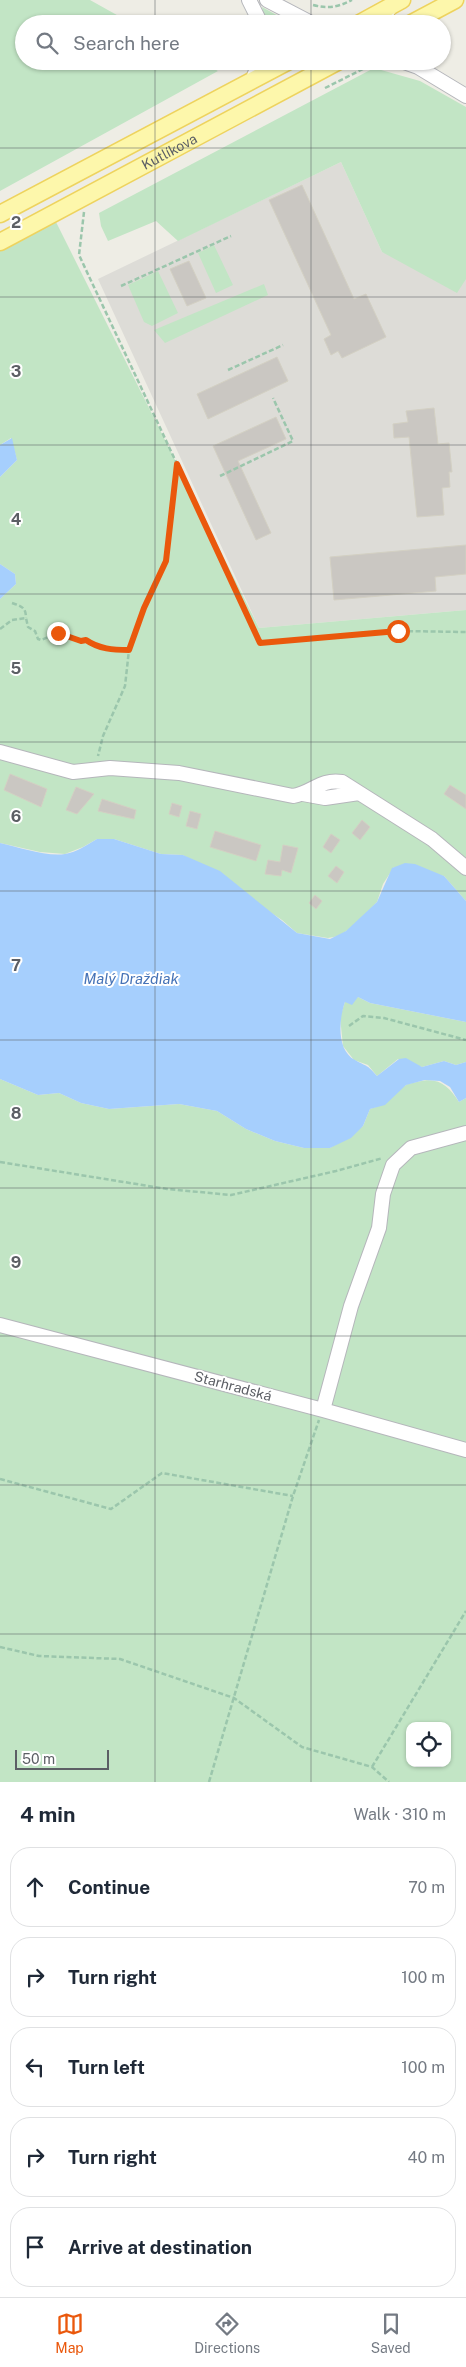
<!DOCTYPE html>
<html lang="en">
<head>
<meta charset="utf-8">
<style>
	:root { --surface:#fff; --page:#f6f6f7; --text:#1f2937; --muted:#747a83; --line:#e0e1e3; --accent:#ea580c }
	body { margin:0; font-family:"Public Sans",sans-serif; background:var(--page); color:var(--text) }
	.controls { position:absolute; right:15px; bottom:15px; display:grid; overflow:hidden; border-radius:10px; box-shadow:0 1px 4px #0004 }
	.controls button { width:45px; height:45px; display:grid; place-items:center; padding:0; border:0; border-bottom:1px solid var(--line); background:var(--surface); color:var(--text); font:25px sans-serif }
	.scale { position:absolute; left:15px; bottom:12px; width:94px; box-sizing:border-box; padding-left:5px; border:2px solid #5c5f65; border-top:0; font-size:14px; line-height:18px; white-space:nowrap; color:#5c5f65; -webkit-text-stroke:4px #fff; paint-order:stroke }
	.stop { position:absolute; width:15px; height:15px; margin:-11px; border:4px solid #ea580c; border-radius:50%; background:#fff }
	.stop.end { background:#ea580c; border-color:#fff; box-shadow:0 1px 5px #0008 }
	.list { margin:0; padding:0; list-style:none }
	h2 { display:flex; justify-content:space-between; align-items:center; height:65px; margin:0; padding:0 20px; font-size:21px }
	h2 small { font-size:16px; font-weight:400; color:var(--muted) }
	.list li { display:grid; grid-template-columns:32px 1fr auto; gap:15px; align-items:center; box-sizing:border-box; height:80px; margin:0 10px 10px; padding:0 10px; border:1px solid var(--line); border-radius:20px }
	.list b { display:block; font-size:19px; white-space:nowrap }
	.list em { font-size:16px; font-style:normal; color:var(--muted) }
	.icon { flex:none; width:28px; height:28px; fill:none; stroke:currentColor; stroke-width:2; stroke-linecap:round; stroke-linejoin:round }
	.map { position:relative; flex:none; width:466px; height:1782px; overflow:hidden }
	.search { position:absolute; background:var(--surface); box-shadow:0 1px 4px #0004; left:15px; right:15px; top:15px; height:55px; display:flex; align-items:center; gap:12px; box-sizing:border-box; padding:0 18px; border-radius:28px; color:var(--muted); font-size:19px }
	.sheet { height:515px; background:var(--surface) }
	nav { display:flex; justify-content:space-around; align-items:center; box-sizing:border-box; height:70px; border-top:1px solid var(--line); background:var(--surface); font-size:14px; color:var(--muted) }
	nav a { display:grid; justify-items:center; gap:2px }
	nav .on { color:var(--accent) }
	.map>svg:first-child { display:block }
	.industrial { fill:#dddcd7 }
	.green { fill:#c2e5c5; fill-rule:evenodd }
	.water { fill:#a6cffd }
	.building { fill:#cac7c2; stroke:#d3d0c3 }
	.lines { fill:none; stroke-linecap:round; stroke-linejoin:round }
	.minor-casing { stroke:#b5b6bb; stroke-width:16 }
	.major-casing { stroke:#eed35e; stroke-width:19 }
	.path { stroke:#9bc6ac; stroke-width:2.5; stroke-dasharray:5 2.5; stroke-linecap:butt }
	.minor { stroke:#fff; stroke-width:14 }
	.major { stroke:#fdf7ab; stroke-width:16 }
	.route { stroke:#ea580c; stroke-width:6 }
	.grid { fill:none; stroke:#5c5f65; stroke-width:1; stroke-opacity:0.55 }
	.labels { text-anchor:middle; stroke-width:4; stroke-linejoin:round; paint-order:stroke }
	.street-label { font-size:14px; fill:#5c5f65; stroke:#fff }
	.water-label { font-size:15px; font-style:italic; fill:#4673b7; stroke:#fff }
	.grid-label { font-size:16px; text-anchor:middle; font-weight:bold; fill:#5c5f65; stroke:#fff; stroke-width:4; stroke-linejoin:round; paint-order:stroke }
</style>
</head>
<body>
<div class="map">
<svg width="466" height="1782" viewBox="0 0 466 1782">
	<rect width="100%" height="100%" fill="#eeede5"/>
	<path class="industrial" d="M341,162l41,90 84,23v335l-207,18 -161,-349z"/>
	<path class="green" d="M0,0h90l43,24h-109v37h176l18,10 -218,120z
		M262,7l31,17h-27z
		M374,68l46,13 46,26v172l-9,14 -75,-41 -41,-90 -163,79 -22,-20 -48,20 -7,-15 -2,-13z
		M56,222l203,406 207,-18v291l-22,-25 -50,-9 -11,17 -6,18 -22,23 -16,11 -11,2 -31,-5 -15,-13 -99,-65 -22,-1 -47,-15h-17l-14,8 -18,7 -25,-2 -40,-9v-244l16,-15 -1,-10 -15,-10v-87l17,-17 -6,-22 -11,7v-194z
		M214,245l19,40 -17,8 -18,-40z
		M158,271l20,42 -26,13 -8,-4 -16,-37z
		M264,284l4,11 -103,48 -11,-13z
		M358,997l12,6 96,19v40l-10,3 -12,-4 -22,6 -24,-8 -21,17 -9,-11 -14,-5 -11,-14 -3,-29 5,-15z
		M0,1079l38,16 21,-2 22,10 28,6 70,-5 38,7 29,18 29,12 29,7h26l33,-22 7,-17c21,-6 19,-13 36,-24 3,-2 7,-2 11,-3 21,-6 31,3 42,20l7,-4v684h-466zM410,1726h37v37h-37z"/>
	<path class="water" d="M12,438l5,22 -17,17v-32z
		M0,564l15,10 1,10 -16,15z
		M97,839h17l47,15 22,1 37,16 77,62 33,6 16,-8 31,-29 15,-34 13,-5 10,1 29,12 22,25v121l-96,-19 -12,-6 -6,8 -7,-3c-6,17 -9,48 10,58 12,7 12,4 22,16l22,-17 7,-1 16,9 22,-6 12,4 10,-3v36l-7,4 -9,-15 -10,-6 -15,-1 -19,5 -21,20 -15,4 -7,17 -12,12 -21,10h-26l-29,-7 -29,-12 -29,-18 -38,-7 -70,5 -28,-6 -22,-10 -21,2 -38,-16v-236c18,4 47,14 65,11 12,-2 22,-9 32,-15z"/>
	<path class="building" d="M302,185l52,114 12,-5 20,43 -44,21 -4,-7 -7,4 -7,-16 7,-4 -62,-135z
		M189,261l17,37 -19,8 -17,-37z
		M277,357l11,24 -80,38 -11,-25z
		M434,408l4,36 11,-1 3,29h-3l1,15 -8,1 2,27 -27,2 -8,-80 -15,1 -1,-14 15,-2 -2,-11z
		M276,417l10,22 -48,22 33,72 -15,7 -43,-94z
		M466,545v29l-31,3 1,14 -102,9 -4,-43z
		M10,774l37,15 -6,18 -37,-17z
		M450,785l16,10v14l-22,-15z
		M76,787l18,7 -17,20 -11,-4z
		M102,799l34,11 -2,9 -36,-8z
		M172,803l10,3 -3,11 -10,-3z
		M190,811l11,3 -4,15 -11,-3z
		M362,820l8,7 -10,13 -8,-7z
		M215,831l46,14 -5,16 -46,-14z
		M331,834l9,6 -9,13 -8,-6z
		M283,845l15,3 -7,25 -9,-3 -1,6 -16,-2 3,-14 12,2z
		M336,866l8,6 -7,11 -9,-7z
		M315,895l7,6 -6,8 -7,-6z"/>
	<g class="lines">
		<defs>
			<path id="minor" d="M249,0l12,24
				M267,0l46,24
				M379,24l12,-18
				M401,61l17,6 48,29
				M252,81l8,-20
				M0,752l73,20 37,-4 69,5 114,23c21,-4 26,-17 49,-14l90,57 34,29
				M303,794l22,4 34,-5
				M0,1325l323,85 143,40
				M323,1410l28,-104 28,-78 4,-34 10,-29 18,-17 55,-15"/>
			<g id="major">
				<path d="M358,24l44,-24"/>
				<path d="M410,24l45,-24"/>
				<path d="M0,214l289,-153"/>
				<path id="s1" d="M0,242l339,-181"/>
			</g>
		</defs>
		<use href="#minor" class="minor-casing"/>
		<use href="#major" class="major-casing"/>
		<path class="path" d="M313,5c16,4 25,2 39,-5
			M325,88l44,-22h20
			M84,212l-5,43 98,209 -11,97 -22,47 -15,42 -4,36 -22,50 -5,20
			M121,286l110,-50
			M228,370l55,-25
			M177,465l83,178 138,-12 68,1
			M220,476l73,-35 -20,-43
			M12,603c9,3 14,4 14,15
			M0,629l12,-9 14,-2 2,9 7,4 3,8 3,1 17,-7 23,8 5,-1c13,9 27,10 43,10
			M349,1026l14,-10 21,2 82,22
			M0,1162l167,27 64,6 105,-24 47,-13
			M0,1479l111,30 51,-36 131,23
			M0,1647l39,9 81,3 114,39 68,49 70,20 17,15
			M372,1767l94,-156
			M209,1782l84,-286 26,-76"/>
		<use href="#minor" class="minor"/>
		<use href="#major" class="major"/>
	</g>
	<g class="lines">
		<path class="route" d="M58,633l23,8 5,-1c13,9 27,10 43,10l15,-42 22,-47 11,-97 83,179 138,-12"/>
	</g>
	<path class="grid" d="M155,0v24M311,0v24M155,61v1721M311,61v1721M0,148h466M0,297h466M0,445h466M0,594h466M0,742h466M0,891h466M0,1040h466M0,1188h466M0,1336h466M0,1485h466M0,1634h466"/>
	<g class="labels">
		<g class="street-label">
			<text dy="5" stroke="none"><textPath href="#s1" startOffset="192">Kutlíkova</textPath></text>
			<text transform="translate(233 1386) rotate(15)" y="5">Starhradská</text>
		</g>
		<g class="water-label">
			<text x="131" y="984">Malý Draždiak</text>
		</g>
	</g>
	<g class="grid-label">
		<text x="16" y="228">2</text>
		<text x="16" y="377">3</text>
		<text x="16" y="525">4</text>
		<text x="16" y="674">5</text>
		<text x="16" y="822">6</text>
		<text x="16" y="971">7</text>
		<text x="16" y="1119">8</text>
		<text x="16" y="1268">9</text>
	</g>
</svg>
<div class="controls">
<button><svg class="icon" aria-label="locate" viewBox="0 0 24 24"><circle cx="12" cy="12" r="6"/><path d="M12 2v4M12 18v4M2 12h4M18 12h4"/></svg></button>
</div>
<div class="scale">50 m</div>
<div class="stop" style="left:398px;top:631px"></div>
<div class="stop end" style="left:58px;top:633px"></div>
<div class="search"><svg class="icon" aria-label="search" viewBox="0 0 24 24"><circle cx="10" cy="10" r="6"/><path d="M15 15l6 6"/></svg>Search here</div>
</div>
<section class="sheet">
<h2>4 min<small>Walk · 310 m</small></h2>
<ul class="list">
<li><svg class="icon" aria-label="ahead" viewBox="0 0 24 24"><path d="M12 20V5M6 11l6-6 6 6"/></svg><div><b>Continue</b></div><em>70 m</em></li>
<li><svg class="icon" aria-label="right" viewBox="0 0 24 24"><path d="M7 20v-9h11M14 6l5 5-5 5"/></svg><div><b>Turn right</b></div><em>100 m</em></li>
<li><svg class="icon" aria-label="left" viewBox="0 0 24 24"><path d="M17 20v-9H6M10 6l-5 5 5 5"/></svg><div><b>Turn left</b></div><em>100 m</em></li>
<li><svg class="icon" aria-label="right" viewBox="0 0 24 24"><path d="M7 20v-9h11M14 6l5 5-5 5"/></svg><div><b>Turn right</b></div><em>40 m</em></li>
<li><svg class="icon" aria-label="arrive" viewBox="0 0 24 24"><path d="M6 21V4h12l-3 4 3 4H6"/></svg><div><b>Arrive at destination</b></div></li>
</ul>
</section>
<nav>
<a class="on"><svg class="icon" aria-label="map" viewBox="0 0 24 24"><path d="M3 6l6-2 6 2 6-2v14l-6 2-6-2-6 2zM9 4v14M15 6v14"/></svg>Map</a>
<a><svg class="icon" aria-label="directions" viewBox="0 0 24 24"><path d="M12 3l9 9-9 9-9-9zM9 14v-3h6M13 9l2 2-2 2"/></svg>Directions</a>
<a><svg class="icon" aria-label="saved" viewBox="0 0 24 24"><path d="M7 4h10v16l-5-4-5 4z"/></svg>Saved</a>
</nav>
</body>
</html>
